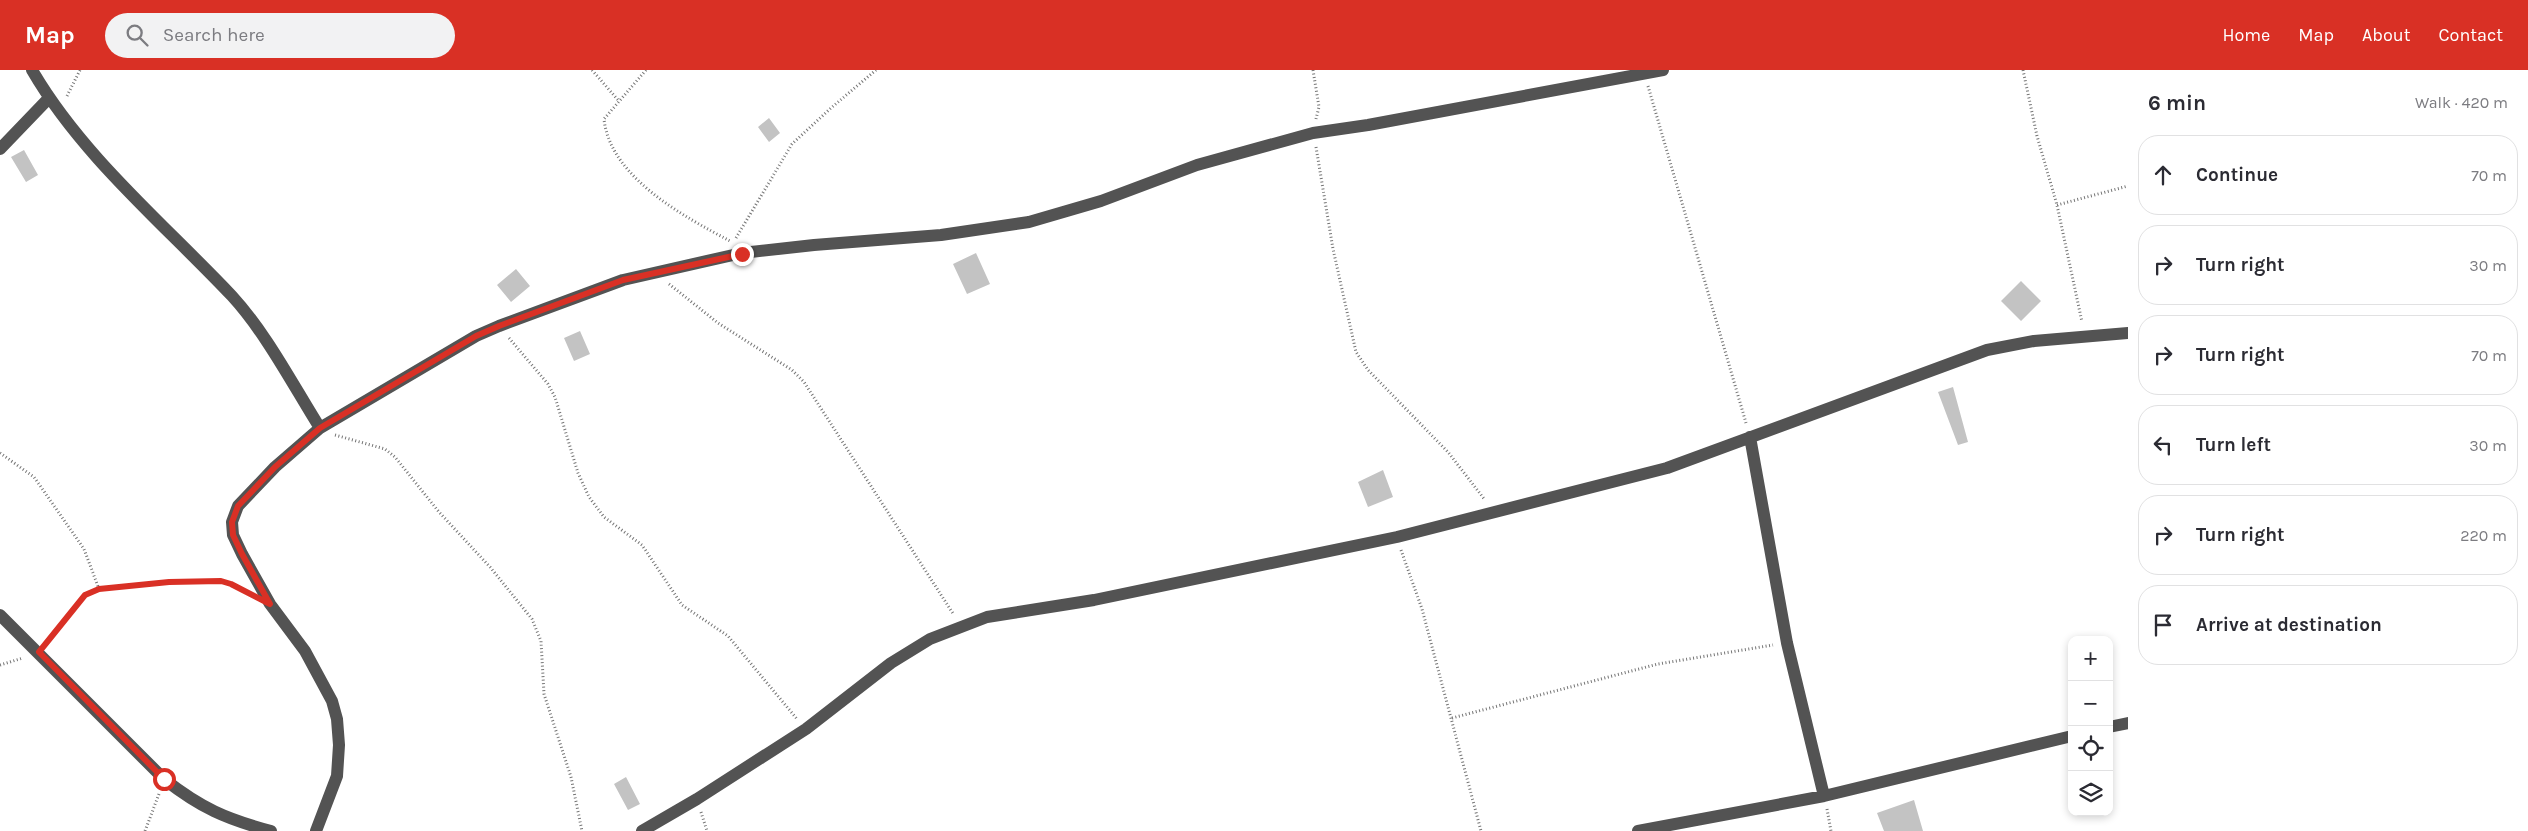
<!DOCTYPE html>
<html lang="en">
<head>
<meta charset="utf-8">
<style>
	:root { --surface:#fff; --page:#f2f2f3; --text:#2b2b33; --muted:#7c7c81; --line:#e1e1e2; --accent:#d93025 }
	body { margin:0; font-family:Karla,sans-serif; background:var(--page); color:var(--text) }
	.controls { position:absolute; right:15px; bottom:15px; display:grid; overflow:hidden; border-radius:10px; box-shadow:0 2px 8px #0003 }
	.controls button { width:45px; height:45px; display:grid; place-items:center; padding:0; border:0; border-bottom:1px solid var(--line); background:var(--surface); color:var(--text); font:25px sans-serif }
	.stop { position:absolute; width:15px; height:15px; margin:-11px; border:4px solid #d93025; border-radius:50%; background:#fff }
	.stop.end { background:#d93025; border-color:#fff; box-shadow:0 1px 5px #0008 }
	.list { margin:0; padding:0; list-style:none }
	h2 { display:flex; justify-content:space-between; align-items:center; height:65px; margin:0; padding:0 20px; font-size:21px }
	h2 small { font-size:16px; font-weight:400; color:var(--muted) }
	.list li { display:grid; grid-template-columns:32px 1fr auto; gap:15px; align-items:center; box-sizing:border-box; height:80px; margin:0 10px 10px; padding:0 10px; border:1px solid var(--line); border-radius:20px }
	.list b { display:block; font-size:19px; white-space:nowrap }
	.list em { font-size:16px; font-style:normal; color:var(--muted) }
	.icon { flex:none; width:28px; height:28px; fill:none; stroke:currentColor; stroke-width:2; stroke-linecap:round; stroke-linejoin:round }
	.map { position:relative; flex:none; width:2128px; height:761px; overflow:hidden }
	header { display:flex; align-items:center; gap:30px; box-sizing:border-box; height:70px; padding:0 25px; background:var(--accent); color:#fff }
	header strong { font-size:24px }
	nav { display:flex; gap:28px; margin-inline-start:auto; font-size:18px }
	.search { width:350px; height:45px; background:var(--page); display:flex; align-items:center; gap:12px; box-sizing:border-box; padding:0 18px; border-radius:28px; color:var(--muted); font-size:19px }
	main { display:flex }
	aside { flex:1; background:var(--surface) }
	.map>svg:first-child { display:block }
	.building { fill:#c3c3c3 }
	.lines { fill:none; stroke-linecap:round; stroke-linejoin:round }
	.path { stroke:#757575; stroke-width:3; stroke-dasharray:1 2.5; stroke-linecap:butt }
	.minor { stroke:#535353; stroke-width:12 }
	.route { stroke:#d93025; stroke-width:6 }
</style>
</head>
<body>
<header>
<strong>Map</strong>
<div class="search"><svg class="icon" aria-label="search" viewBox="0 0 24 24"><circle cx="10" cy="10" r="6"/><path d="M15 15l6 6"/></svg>Search here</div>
<nav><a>Home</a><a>Map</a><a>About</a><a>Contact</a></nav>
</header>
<main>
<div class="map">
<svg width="2128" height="761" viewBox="0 0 2128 761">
	<rect width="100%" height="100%" fill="#fff"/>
	<path class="building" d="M769,48l11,15 -11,9 -11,-15z
		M24,80l14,25 -12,7 -15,-25z
		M976,183l14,31 -23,10 -14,-30z
		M516,199l14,17 -19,16 -14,-17z
		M2021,211l20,20 -20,20 -20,-20z
		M580,261l10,23 -16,7 -10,-23z
		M1953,317l15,55 -10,3 -20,-53z
		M1383,400l10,27 -25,10 -10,-25z
		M626,707l14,27 -12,6 -14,-26z
		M1914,730l9,31h-39l-7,-18z"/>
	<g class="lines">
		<path class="path" d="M592,0l26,30
			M646,0l-42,49c6,58 79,97 126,122
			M1313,0l6,37 -3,12
			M2023,0l14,66 20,69 25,117
			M1648,16l98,337
			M67,26l13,-26
			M1316,77l17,102 23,103 12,18 80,82 37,48
			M2057,135l71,-19
			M736,168l56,-94 39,-36 45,-38
			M669,214l49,39 74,47 12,12 150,233
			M509,268l39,46 7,13 23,76 11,24 15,20 38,28 40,60 46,31 69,83
			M335,365l50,14 10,8 44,55 51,55 42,52 9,22 3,53 27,83 11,54
			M0,383l34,24 50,72 15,40
			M1401,480l21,59 59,222
			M47,573l38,-48 14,-6 70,-7 52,-1 25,11
			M0,595l23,-7
			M1452,648l206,-54 115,-19
			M1827,739l4,22
			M701,742l6,19
			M145,761l14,-37"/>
		<path class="minor" d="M32,0c50,86 132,154 200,226 34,37 61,89 88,132
			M0,79l49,-51
			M1750,367l37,206 37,153
			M0,545l164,164c37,29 62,40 107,52
			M2109,657l19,-4
			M316,761l21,-55 2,-31 -2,-26 -5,-18 -27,-50 -35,-47 -28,-50 -9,-19 -1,-13 6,-16 37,-39 45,-39 156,-92 23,-10 124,-46 119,-27 72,-8 127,-10 88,-13 72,-21 96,-36 116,-32 55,-8 295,-55
			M642,761l55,-32 109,-70 85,-66 39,-24 57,-22 107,-17 303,-63 270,-69 320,-118 47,-9 94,-8
			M1638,761l186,-35 248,-60"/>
	</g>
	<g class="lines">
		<path class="route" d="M164,709l-125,-127 46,-57 14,-6 70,-7 52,-1 10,3 39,20 -28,-50 -9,-19 -1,-13 6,-16 37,-39 45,-39 156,-92 23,-10 124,-46 119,-26"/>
	</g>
</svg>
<div class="controls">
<button>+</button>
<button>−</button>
<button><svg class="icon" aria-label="locate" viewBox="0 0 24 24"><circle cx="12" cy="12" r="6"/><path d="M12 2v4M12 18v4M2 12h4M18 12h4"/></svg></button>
<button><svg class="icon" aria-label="layers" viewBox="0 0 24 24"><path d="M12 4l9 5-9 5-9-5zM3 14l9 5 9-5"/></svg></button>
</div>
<div class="stop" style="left:164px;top:709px"></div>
<div class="stop end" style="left:742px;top:184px"></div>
</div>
<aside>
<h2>6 min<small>Walk · 420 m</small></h2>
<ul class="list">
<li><svg class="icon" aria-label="ahead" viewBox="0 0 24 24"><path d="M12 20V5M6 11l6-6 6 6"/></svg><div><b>Continue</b></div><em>70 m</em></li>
<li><svg class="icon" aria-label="right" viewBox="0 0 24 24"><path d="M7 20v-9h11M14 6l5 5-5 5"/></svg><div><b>Turn right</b></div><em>30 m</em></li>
<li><svg class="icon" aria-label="right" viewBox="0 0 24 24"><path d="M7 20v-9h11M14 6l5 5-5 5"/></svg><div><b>Turn right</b></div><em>70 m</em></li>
<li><svg class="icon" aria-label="left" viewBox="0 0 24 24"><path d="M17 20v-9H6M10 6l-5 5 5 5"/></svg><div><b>Turn left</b></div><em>30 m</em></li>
<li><svg class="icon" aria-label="right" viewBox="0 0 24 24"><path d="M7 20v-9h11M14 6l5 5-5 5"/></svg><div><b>Turn right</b></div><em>220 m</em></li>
<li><svg class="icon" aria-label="arrive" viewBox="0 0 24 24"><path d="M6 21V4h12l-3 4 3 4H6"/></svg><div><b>Arrive at destination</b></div></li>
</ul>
</aside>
</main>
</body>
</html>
